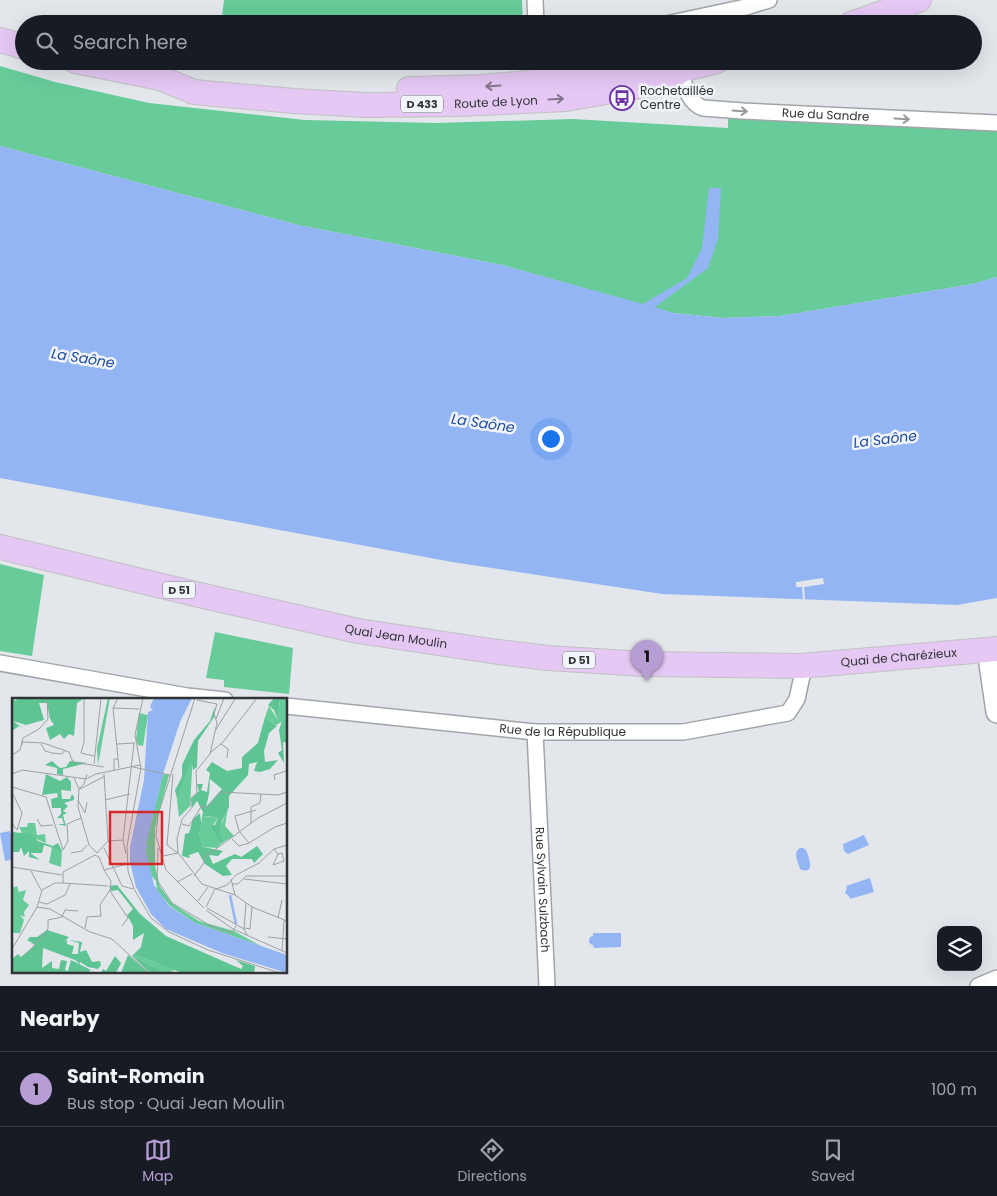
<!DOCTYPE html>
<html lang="en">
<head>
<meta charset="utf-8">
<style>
	:root { --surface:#171b24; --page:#20242c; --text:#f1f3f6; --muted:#9ea1a6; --line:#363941; --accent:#b69dd3 }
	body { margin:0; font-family:Poppins,sans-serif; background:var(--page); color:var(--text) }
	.controls { position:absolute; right:15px; bottom:15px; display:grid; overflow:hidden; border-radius:10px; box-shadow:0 5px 20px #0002 }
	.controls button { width:45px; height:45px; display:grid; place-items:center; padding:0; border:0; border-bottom:1px solid var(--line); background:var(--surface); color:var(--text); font:25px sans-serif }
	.you { position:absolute; left:550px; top:438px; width:18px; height:18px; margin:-12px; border:4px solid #fff; border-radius:50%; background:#1a73e8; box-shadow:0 0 0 8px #1a73e833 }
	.badge { display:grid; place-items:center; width:32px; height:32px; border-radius:50%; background:var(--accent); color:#111; font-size:16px; font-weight:700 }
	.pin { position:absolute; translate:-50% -41px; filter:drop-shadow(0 1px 2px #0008) }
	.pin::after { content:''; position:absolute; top:26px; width:18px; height:15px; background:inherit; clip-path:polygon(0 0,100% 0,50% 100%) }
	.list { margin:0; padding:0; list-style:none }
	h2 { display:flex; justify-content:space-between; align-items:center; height:65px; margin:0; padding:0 20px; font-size:21px }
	h2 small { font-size:16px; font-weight:400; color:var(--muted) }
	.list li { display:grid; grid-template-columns:32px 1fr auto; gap:15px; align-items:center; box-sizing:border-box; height:75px; padding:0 20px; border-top:1px solid var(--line) }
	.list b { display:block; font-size:19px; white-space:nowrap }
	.list p { margin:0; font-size:16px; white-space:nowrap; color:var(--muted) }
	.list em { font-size:16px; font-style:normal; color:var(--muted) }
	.icon { flex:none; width:28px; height:28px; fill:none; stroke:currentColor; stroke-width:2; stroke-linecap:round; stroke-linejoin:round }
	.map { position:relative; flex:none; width:997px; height:986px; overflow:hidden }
	.search { position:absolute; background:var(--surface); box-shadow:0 5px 20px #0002; left:15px; right:15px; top:15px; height:55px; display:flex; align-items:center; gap:12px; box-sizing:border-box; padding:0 18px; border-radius:28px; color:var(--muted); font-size:19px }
	.sheet { height:140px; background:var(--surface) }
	nav { display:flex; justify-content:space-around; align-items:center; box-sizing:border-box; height:70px; border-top:1px solid var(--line); background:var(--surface); font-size:14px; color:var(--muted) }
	nav a { display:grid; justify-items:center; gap:2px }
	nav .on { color:var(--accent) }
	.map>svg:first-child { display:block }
	.green { fill:#67cb9a }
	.water { fill:#93b5f3 }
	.pier { fill:#e3e7ec }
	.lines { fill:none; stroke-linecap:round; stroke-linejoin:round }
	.street-casing { stroke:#a1a5a9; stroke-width:18 }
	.secondary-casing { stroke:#a1a5a9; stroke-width:24 }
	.primary-casing { stroke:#c1c2c2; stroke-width:26 }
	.street { stroke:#fff; stroke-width:15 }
	.secondary { stroke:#fff; stroke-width:21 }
	.primary { stroke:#e5c8f4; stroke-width:24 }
	.oneway { stroke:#82768a }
	.oneway2 { stroke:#98999a }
	.labels { text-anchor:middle; stroke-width:5; stroke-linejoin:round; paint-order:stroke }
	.shield { fill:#f1f5f9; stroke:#6b6d6f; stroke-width:1 }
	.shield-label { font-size:11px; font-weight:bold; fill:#313334 }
	.poi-label { font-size:12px; fill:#313334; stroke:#f1f5f9; text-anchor:start }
	.street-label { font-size:12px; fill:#313334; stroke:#f1f5f9 }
	.water-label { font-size:14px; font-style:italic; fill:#1d49a1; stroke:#f1f5f9 }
	.inset-river { fill:none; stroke:#93b5f3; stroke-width:2.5 }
	.inset-road { fill:none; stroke:#9c9fa2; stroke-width:1 }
	.view { fill:#d62828; fill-opacity:0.15; stroke:#d62828; stroke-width:2.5 }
	.inset-edge { fill:none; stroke:#313334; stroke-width:2.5 }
</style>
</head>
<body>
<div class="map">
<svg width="997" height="986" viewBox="0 0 997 986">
	<rect width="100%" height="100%" fill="#e3e7ec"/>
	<path class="green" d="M224,0h298l1,24h-302z
		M239,61h83v8l-11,-1z
		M0,66l55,16 94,21 156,17 131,3 137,-4 155,9v-12l269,11v150l-24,7 -193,32 -56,2 -51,-5 -171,-48 -204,-40 -298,-79z
		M0,564l44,11 -12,81 -32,-5z
		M215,632l78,16 -4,46 -65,-7v-7l-18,-2z"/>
	<path class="water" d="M0,146l298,79 204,40 141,39 44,-26 15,-30 7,-60h12l-3,51 -10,29 -53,39 18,6 51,5 56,-2 193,-32 24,-7v321l-40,7 -295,-11 -210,-32 -452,-84z
		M10,831l4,19v9l-9,2 -5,-28z
		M864,835l5,10 -21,9 -4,-3 -1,-7z
		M800,848h3l3,2c3,7 10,26 -6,19 -2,-8 -8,-16 0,-21z
		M870,878l4,14 -24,7 -1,-3 -4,-3 2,-5 -1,-2z
		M593,933h28v14l-27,1 -1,-3 -3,-1 -1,-3 1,-4 3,-1z"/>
	<path class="pier" d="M823,578l1,6 -20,3 1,12h-2l-1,-12h-6v-5z"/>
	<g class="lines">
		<defs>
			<g id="street">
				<path d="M535,0l1,24"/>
				<path d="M666,24l80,-17 23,-7"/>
				<path id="s1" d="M680,70c4,13 8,33 23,38l40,3 254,12"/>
				<path d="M0,663l187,33 38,4"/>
				<path id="s2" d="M286,706l249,26h148l105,-19 9,-14 5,-23 -1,-10"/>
				<path id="s3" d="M535,732l12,254"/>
				<path d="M978,986l19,-8"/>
			</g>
			<path id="secondary" d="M988,650l9,62"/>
			<g id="primary">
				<path d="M851,24l68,-24"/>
				<path d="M0,40l24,7"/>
				<path id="s4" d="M75,61l85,17 34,14 100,9 72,4 94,-1 106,-5 103,-18 11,-11"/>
				<path d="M409,89l71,-2 37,-3 69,-7 80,-12 14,5 37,-9"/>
				<path id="s5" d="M0,547l195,47 163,37 140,21 50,6 96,6 157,2 196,-17"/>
			</g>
		</defs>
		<use href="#street" class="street-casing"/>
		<use href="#secondary" class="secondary-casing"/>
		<use href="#primary" class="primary-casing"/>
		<use href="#street" class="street"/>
		<use href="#secondary" class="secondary"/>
		<use href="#primary" class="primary"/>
	</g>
	<defs><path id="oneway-shaft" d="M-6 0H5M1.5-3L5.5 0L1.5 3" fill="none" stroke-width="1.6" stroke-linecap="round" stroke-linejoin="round" transform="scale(1.25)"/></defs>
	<g class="oneway">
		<use href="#oneway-shaft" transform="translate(493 86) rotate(176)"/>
		<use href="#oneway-shaft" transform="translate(556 99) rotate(-3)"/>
	</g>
	<g class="oneway2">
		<use href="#oneway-shaft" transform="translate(740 111) rotate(4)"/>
		<use href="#oneway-shaft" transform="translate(902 119) rotate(3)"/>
	</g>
	<defs>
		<symbol id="bus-ring" viewBox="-11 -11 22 22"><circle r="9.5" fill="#f1f5f9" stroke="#6f33a8" stroke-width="1.5"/><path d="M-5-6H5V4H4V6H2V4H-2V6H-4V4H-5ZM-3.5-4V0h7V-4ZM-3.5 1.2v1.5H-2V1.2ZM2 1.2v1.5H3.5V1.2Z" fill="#6f33a8"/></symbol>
	</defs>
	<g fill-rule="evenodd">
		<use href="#bus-ring" x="608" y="84" width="28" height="28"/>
	</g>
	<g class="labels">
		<g class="shield">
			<rect x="401" y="95.5" width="42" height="17" rx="4"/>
			<rect x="163" y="581.5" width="32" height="17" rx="4"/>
			<rect x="563" y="651.5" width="32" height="17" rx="4"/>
		</g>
		<g class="shield-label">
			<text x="422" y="108">D 433</text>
			<text x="179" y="594">D 51</text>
			<text x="579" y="664">D 51</text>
		</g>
		<g class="poi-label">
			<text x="640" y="95">Rochetaillée<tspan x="640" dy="14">Centre</tspan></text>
		</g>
		<g class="street-label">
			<text dy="4" stroke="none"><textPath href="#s4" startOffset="426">Route de Lyon</textPath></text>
			<text dy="4" stroke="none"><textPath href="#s1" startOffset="169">Rue du Sandre</textPath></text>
			<text dy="4" stroke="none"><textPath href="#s5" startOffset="406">Quai Jean Moulin</textPath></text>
			<text dy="4" stroke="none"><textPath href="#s5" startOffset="911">Quai de Charézieux</textPath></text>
			<text dy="4" stroke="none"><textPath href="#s2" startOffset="278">Rue de la République</textPath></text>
			<text dy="4" stroke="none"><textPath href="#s3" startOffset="158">Rue Sylvain Sulzbach</textPath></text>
		</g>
		<g class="water-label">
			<text transform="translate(83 358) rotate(9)" y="5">La Saône</text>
			<text transform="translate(483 423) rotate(8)" y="5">La Saône</text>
			<text transform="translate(885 439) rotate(-7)" y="5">La Saône</text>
		</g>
	</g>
	<g transform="translate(12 698)">
		<rect width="275" height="275" fill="#e3e7ec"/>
		<path d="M96,0h2l-12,67 -1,-17zM268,0h7v21l-11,6 -11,-8 4,-11 9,14zM127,15l9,2 -5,31 -5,-1 -2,-6zM181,56l-3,52 -11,11 -2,-18 8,-38 2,-6zM151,76l6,1 -14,53v38l5,21 13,17 26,17 35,10 27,15 -66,-23 -25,-17 -13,-16 -1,-9 -7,-8 -4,-26zM216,109l-3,19 9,10 -11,6 -4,-2 2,4 -4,4 -14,-1 -4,-13 5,-18 14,2 -6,9 6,7zM16,125h7l2,12 8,-1 1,9 -24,-10 -3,-6h8zM40,149l10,3 -1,17 -12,-4zM5,188l2,6 7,-2 -3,10 6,5 -5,7 1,5 -5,-2 4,5 -4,13h-8v-45zM122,256l41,16 -7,3 -36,-17z" fill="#67cb9a"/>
		<path d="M0,0l4,3 1,-3 66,1 -6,4 -3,33 -5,-2 -5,5 -4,-5 -10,6 -4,-12 8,-3 -4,-6 -3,-16h-8l5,17 -18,5 -13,-4 11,8 -5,-3 -7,5zM262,0h6l-2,22 -4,-10 -6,-5zM203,8l-1,11 -16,24 -1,26 -4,3 -2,-12 -14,41 -2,-9 7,-13v-12l12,-25 16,-19zM253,19l12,9 -8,7 -5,18 1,11 13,-2 -8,9 -10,3 -6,-1 3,-9 -8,2 -1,11 -19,21v11l-7,14 -3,13 4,8 4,-2 -6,4 -10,-18 4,-1 3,-7 -11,-2h-3l-5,18 4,13 20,4 -5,5 -9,-1 4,9 22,-10 6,3 16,-11 6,8 -9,9 -2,-4h-20l-6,7 6,9 -9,1 -18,-12 -7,-12 -9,3 1,3 -8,-2 3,-22 4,-1 4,-14 7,-6 1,10 2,-11 -6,-11 -5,7 -1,-9 8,-8 -2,-7h6l-2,6 6,2 3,-19 -4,-3 6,-8 15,9 15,-3v-11l16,-14zM198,81l12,10 -16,18 3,-13zM275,21v24l-4,-1 1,21 -6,-10 4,-3 -3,-20 3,-9zM40,63l8,7 6,-1 4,-6 17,2 -24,6v6l-6,-1v-6l-12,-3zM34,76l14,7 7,-4 4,5v9l-10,-1 1,9h8l2,-5 2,3v3l-10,3 4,3 -5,5 4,2 -4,2 3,11 -9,-2h7l-2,-6h-5l4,-4v-6h-9l-1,-9 7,-2 -1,-4 -15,2zM0,134l19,2 7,7 15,5 5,-3 4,8 -18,-6 -2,8h-12l10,7 -11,-3v-6l-5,5 -3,-9 -2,5h-6zM105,187l23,29 26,22 75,33 2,-3 -7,-6 19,6 -1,7h-72l-48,-19 7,-7 3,-14 -11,7v-14l-6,-11 6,-6 -15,-19 -7,1 -2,-5zM35,232l22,7 -5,5 3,-2v4l7,2 -2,8h6l1,-11 -10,-3 13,2 -2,10 6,-2 6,12 8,-1 1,4 -3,4 -10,-2 -8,-5v2l-5,-4 -32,-12 -1,20 10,-7v7l7,1 2,-9 6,1 -2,9 3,1 3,-11 26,13 -7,-3 -1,3h-77v-14l6,-5 3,3 14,-12 -8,-5 3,-3h7zM116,257l21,18h-28zM103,258l6,7 -5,10h-15l2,-4 3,2zM120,258l36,17h-18z" fill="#5ec493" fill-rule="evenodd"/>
		<path d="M142,0h38l-12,24 -17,52 -17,71 6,5 -7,-3 9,38 15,21 26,17 92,32v18l-65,-20 -56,-24 -15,-15 -15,-27 -6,-25v-15l14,-67 4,-68 5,-2 -3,-3z" fill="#93b5f3"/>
		<path class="inset-river" d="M218,197l6,29"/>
		<path class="inset-road" d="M72,0v44l-3,11 13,3M106,0l-5,10 6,60M131,0l-8,37 6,33 -14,78 1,25 6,18 17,29 18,14 39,18 72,23M183,0l-37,117 -2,21 10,34 38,38M101,10l26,1M204,21l8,-21M203,33l20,-32M29,46l4,7 7,2 10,1 3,-4M105,46l18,-1M209,46l7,5 -1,9M10,47v-3l21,1 26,9 4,10 31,5M198,55l13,-11 34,-44M0,57l8,-5 3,-12 16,-9 9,-10 -1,-21M82,66l7,-66M121,69l37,8M102,72v-11h4M0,76l10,-4 64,9 10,-5 44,-9M92,76l4,67M161,76l-6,71 12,9 23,30 33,11 17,12 35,14M62,80l5,11 -1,18 11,38 8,8M263,82l-1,-5 12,-4M0,89l34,10 17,53 5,-9 -1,-17 14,-6M67,91l5,-5 3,-10M68,91l25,-13M0,94l10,21 -5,17 -5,-7M66,102l7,13 2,-11M93,102l25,-6M25,121l4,7 12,-1M239,125v-16l9,-4 1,-9M170,126l7,2 12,-19h6l14,-15 57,3 9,-3M220,141l7,7 10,-3 -10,-12 -4,-15 21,-6M96,143l15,-1M237,145l26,-16 12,-4M92,150l18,38 11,3M146,150l-1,32 15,23 39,23 21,7 4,-7M262,151l4,5 4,-1 2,8 -11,4 5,-11M59,155l11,-2 5,-6M85,155l11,-12M166,155l-1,-14 5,-20 9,-10v-11l6,-5 -1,-22 14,-17 7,-31 -3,-9 3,-10 -20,-4M114,156l-3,-14 11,-97M151,158l15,-3M115,166l-23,6 -5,-13 -4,-2 -32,17v11h-8l-13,7 -5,17 13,2 40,23 22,7 37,34M0,169l50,8M92,172l7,11 -1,10 18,27 -6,8M19,173l10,19M182,178l10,-13v-5l54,-40 29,-15M219,181l4,16M232,181l43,5M0,183v-26M165,184l15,-8M51,185l45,3M220,186h6l8,-8h41M204,191l11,-4 9,-10 23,-12 15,-14 13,-4M186,203l10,-14M27,204l8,2 18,-9 5,-11M234,205l-2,26 3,6M194,209l9,-18M195,210l37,21M194,212l27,19 54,24M266,220l4,-18M73,230l2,-11 14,-1 -1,-11 10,-15M233,230l5,1 2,-22M256,239l19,2M0,251l25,-42M270,253l2,-31M14,257l22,-26v-9l14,-3 3,-7 13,1"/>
		<path class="view" d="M98,114h52v52h-52z"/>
		<rect width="275" height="275" class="inset-edge"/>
	</g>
</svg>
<div class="controls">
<button><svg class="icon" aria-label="layers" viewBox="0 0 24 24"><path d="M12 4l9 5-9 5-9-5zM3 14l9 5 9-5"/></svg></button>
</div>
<div class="you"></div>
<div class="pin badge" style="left:647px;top:681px">1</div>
<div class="search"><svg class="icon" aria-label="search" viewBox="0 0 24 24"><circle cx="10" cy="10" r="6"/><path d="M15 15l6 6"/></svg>Search here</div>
</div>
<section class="sheet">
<h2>Nearby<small></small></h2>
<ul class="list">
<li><span class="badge">1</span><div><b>Saint-Romain</b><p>Bus stop · Quai Jean Moulin</p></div><em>100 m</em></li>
</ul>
</section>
<nav>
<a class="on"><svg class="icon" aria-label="map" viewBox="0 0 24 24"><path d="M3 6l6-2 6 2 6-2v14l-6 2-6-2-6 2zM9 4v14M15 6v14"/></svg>Map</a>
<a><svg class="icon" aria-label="directions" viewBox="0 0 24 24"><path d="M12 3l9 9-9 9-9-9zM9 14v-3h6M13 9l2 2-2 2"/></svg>Directions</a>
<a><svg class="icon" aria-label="saved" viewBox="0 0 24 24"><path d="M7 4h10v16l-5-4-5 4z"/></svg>Saved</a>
</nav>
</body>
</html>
